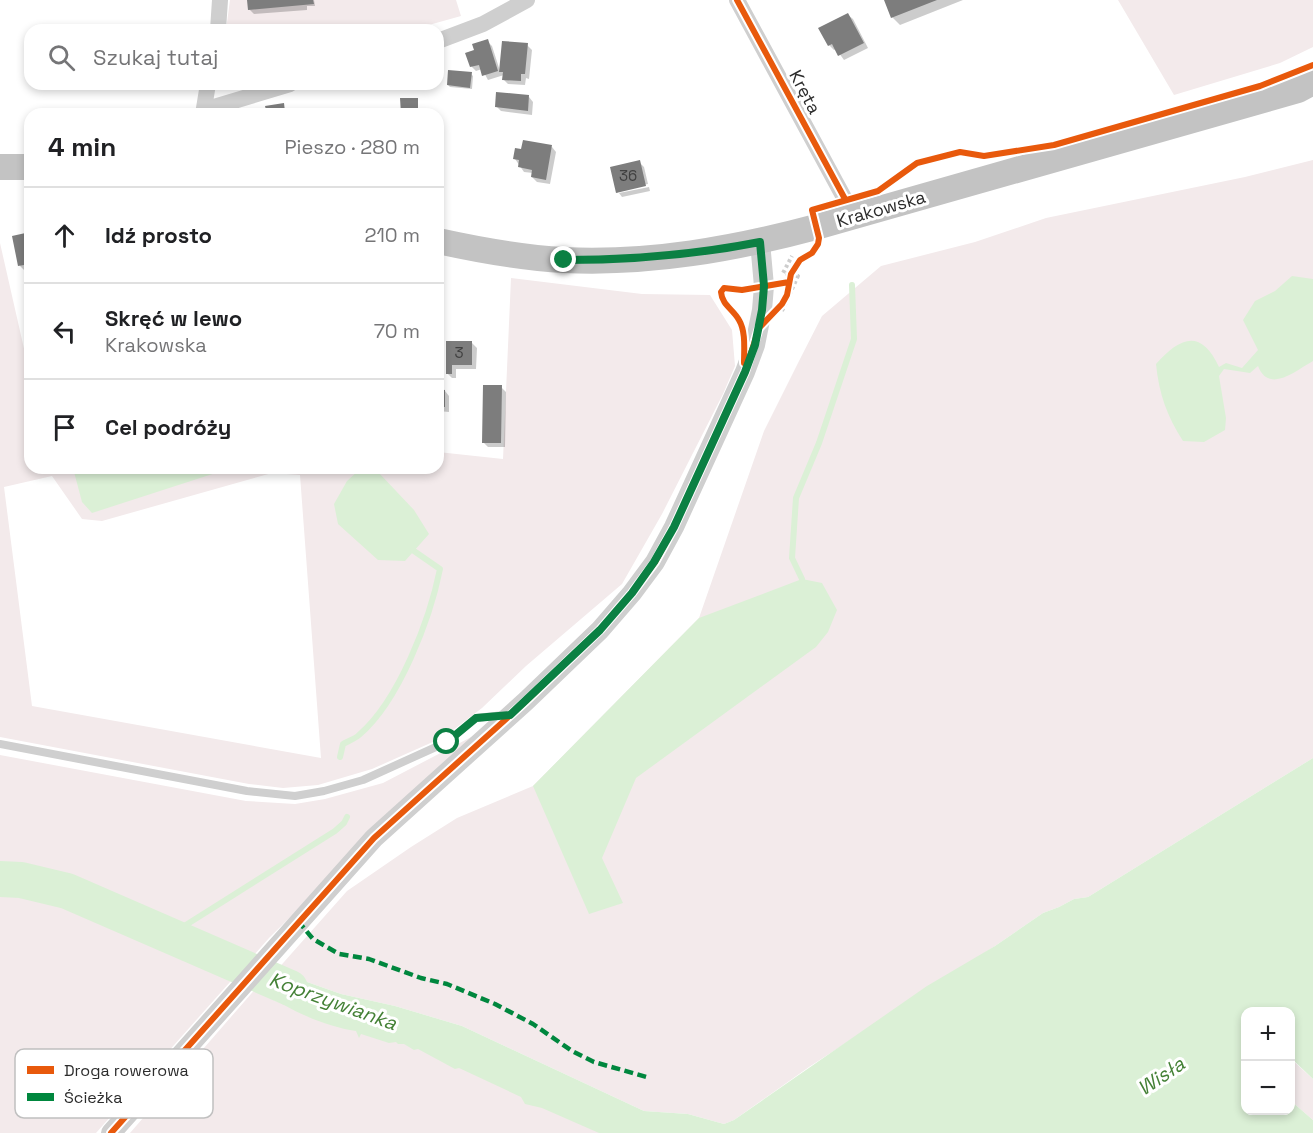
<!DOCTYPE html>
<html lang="pl">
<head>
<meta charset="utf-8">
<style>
	:root { --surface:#fff; --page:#f6f6f6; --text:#202124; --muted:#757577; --line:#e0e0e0 }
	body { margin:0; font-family:"Space Grotesk",sans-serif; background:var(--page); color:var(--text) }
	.controls { position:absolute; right:18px; bottom:18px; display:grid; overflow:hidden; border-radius:12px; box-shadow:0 3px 9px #0003 }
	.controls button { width:54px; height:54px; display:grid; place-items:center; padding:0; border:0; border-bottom:2px solid var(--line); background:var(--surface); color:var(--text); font:30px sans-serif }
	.stop { position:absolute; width:18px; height:18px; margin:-14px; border:4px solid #0b8043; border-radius:50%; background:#fff }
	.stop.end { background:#0b8043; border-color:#fff; box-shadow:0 2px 6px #0008 }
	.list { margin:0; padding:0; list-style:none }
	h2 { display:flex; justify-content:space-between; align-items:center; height:78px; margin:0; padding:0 24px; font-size:26px }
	h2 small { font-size:20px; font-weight:400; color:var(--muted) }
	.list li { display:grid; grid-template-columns:39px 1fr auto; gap:18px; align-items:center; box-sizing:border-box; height:96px; padding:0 24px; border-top:2px solid var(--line) }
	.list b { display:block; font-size:22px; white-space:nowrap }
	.list p { margin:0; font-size:20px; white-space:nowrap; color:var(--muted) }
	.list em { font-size:20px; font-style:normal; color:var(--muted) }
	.icon { flex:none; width:33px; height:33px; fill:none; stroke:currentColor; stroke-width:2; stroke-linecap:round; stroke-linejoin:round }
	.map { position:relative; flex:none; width:1313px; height:1133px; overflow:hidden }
	.search { position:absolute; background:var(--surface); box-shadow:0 3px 9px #0003; left:24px; top:24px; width:420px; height:66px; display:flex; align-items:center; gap:15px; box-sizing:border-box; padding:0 21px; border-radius:18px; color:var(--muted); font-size:22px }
	.panel { position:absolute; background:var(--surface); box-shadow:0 3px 9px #0003; left:24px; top:108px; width:420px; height:366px; border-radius:18px }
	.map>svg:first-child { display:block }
	.green { fill:#f3eaeb; fill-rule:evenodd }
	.water { fill:#dbf0d6 }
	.shadow { fill:#0003 }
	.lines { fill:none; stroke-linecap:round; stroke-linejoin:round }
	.stream { stroke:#dbf0d6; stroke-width:6 }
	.river { stroke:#dbf0d6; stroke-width:36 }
	.building { fill:#7d7d7d }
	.path { stroke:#cdcdcd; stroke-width:4; stroke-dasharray:3 3; stroke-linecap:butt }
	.service { stroke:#cfcfcf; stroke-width:8 }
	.minor { stroke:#cfcfcf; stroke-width:16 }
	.tertiary { stroke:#cfcfcf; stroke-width:20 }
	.primary { stroke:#c3c3c3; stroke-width:26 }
	.quiet { stroke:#00873e; stroke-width:4.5; stroke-dasharray:9 4.5; stroke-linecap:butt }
	.cycleway-casing { stroke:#fff; stroke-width:10 }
	.cycleway { stroke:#e8590c; stroke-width:6 }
	.route { stroke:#0b8043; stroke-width:8 }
	.labels { text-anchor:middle; stroke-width:6; stroke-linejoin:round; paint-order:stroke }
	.number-label { font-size:15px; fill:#404040 }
	.street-label { font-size:18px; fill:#2c2c2c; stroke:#fff }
	.water-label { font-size:20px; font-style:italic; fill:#448136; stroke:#fff }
	.key { fill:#fff; stroke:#c0c0c0; stroke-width:1.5 }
	.key-label { font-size:16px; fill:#2c2c2c }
</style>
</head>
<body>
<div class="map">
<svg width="1313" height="1133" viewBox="0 0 1313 1133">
	<rect width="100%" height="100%" fill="#fff"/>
	<path class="green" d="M230,0h226l5,16 -50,14h-185z
		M1118,0h195v47l-33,16 -106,32z
		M1313,160v598l-225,139 -14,2 -15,8 -16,6 -48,33 -186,121 -75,53 -10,4 -36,-10 -44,-3 -182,-85 -67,-20 -54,-12 -65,-23 71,-80 64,-44 46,-29 76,-32 166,-168 65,-187 35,-70 23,-45 59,-50 94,-24 71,-24 199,-41z
		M0,243l30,132v93h408v-16l65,7 8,-181 131,16 68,1 22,35 3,36 -12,28 -61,120 -40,70 -96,82 -44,42 -38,29 -72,32 -54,16 -35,3 -34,-4 -249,-47zM272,473l28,2 21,283 -289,-52 -28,-219 48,-11 30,43 20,2z
		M475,735l-206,203 -173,195h-96v-378l246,46 49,3 30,-5 58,-16z
		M257,987l18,14 92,24 253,108h-490z
		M1290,1058l23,21v41l-22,-19z"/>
	<path class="water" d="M1292,276l21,3v82c-18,10 -44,33 -55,5l-8,7 -26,-4 -5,7 7,42 -1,12 -21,12 -21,-1c-16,-25 -24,-47 -27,-77 24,-27 45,-36 63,3l7,-4 16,5 16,-18 -15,-30 12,-19 20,-10z
		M73,468h158l-139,45 -10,-11z
		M359,470l20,3 35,37 15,24 -24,27 -27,-1 -40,-36 -4,-20 13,-23z
		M802,579l20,4 15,27 -9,22 -12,15 -180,131 -34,80 21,45 -34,11 -56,-128 166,-168z
		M1313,758v321l-22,-21 -1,-46h-44v98h44l1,-9 22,19v13h-714l-57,-25 -17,-4 -4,-7 -62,-29 -4,1 -37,-20 -4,1 -10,-6h-6l-2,-2 -7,1 -28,-9 -2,4 -3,-7c-34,-5 -72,-23 -99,-44l16,-19 3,3 65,23 54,12 67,20 182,85 44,3 36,10 10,-4 193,-134 68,-40 48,-33 16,-6 15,-8 14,-2z"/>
	<path class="shadow" d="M248,0h66l1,6h-8v4l-53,4 -5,-5z
		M885,0h78l-63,25 -8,-8z
		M848,15l5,4 15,29 -24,12 -8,-11 -2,1 -5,-5z
		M487,41l5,5 8,25 27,-26 5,5 -3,29 -3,-1 -1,7 -17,-1 -5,-5 1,-4 -16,5 -6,-11 -6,2 -5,-5 5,-15z
		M438,56l4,14 -4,1z
		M471,74l2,2 -1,13 -22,-2 -2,-2z
		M529,97l4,5 -1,13 -31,-4 -5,-5z
		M283,105l4,9h-19l-1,-7z
		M552,147l4,5 -6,32 -13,-2 -5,-5 1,-4 -9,-1 -9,-13z
		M639,162l5,5 4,17 -30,6v3l-1,-1z
		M649,187l1,4 -28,6 -3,-4z
		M30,234v35l-6,1 -4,-4z
		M30,325v14l-4,-13z
		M447,342l25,1 5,5 -1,21h-20v9h-4l-5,-5z
		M501,387l5,5 -1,55h-17l-5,-5z
		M438,391h7l4,5v16l-11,-1z"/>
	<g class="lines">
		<path class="stream" d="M802,579l-10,-21 4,-60 23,-55 35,-104 -2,-54
			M340,757l3,-13c5,-3 12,-5 16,-9 40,-34 71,-116 81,-166l-26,-18
			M170,935l165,-104 9,-8 3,-6"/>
		<path class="river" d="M0,879l21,1 46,11 223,97"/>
	</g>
	<path class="building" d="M247,0h66l1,4 -66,6z
		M884,0h53l-46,18z
		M848,13l16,30 -26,13 -6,-12 -4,2 -10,-18z
		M488,39l10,32 -16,5 -3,-11 -9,2 -5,-14 9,-3 -2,-6z
		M502,41l26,2 -3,31h-4v7l-19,-1 1,-8h-4z
		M448,70l24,2 -2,16 -23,-3z
		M496,92l33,3 -1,16 -33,-4z
		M400,98h18v14l-2,2h-15z
		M284,103l1,9 -18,2 -2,-8z
		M523,140l29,5 -6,35 -15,-3 1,-7 -14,-3 1,-7 -6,-1 2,-11 6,1z
		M640,160l6,26 -30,7 -6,-26z
		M30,232v32l-12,2 -6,-30z
		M446,341h26v24h-20v9h-6z
		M483,385h19l-1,58h-19z
		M438,389l7,1v17h-7z"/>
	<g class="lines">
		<path class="path" d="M782,311l16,-35 -15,-3 9,-17"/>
		<path class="service" d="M0,744l247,47 48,5 29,-5 39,-11 84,-38 29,-24 28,-3"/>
		<path class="minor" d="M737,0l117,216
			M218,30l2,-30
			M438,41l45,-17 44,-24
			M204,110l86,-26
			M203,114l5,-30"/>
		<path class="tertiary" d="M111,1133l263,-295 152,-137 74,-71 32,-37 23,-31 19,-35 71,-155 10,-27 7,-35 2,-24 -4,-44"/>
		<path class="primary" d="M0,167h30
			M438,241c41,9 84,17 126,19 86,4 170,-11 252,-33l482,-137 15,-8"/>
		<path class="quiet" d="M298,921l15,18 26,15 30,5 52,19 26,6 48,20 38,20 39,27 22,11 56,16"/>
		<defs>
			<path id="cycleway" d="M737,0l108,199
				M744,363c0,-14 2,-31 -5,-43 -6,-11 -17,-15 -18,-28l3,-4 18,2 47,-8
				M111,1133l263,-295 152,-137 74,-71 32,-37 23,-31 19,-35 71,-155 14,-44 23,-24 5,-9 4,-21 9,-14 12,-7 6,-9 1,-6 -7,-28 66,-19 39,-28 43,-11 24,4 70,-11 206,-59 53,-21"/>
		</defs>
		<use href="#cycleway" class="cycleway-casing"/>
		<use href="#cycleway" class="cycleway"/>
	</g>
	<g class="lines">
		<path class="route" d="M447,742l29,-24 34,-3 90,-85 32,-37 22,-31 20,-35 71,-155 10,-27 7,-35 2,-24 -4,-44c-66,13 -130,18 -196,18"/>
	</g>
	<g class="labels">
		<g class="number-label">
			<text x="628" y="181">36</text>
			<text x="459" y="358">3</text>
		</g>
		<g class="street-label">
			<text transform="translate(805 92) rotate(62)" y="6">Kręta</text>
			<text transform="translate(881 209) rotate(-16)" y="6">Krakowska</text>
		</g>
		<g class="water-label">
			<text transform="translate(333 1001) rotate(20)" y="7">Koprzywianka</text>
			<text transform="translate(1161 1076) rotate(-34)" y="7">Wisła</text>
		</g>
	</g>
	<rect x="15" y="1049" width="198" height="69" rx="9" class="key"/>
	<rect x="27" y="1066" width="27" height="8" fill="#e8590c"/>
	<rect x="27" y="1093" width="27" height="8" fill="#00873e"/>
	<g class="key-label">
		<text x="64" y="1076">Droga rowerowa</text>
		<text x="64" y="1103">Ścieżka</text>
	</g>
</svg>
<div class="controls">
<button>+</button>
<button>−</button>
</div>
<div class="stop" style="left:447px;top:742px"></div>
<div class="stop end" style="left:564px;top:260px"></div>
<div class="search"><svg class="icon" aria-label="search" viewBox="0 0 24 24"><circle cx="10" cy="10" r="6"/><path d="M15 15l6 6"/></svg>Szukaj tutaj</div>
<section class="panel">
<h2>4 min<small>Pieszo · 280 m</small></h2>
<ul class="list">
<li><svg class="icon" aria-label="ahead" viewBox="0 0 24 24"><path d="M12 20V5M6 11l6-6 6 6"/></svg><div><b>Idź prosto</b></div><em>210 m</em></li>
<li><svg class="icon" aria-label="left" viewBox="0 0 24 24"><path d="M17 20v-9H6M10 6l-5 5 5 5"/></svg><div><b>Skręć w lewo</b><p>Krakowska</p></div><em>70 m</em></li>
<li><svg class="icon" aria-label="arrive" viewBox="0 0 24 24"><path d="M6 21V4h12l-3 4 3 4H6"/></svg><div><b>Cel podróży</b></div></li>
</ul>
</section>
</div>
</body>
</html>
